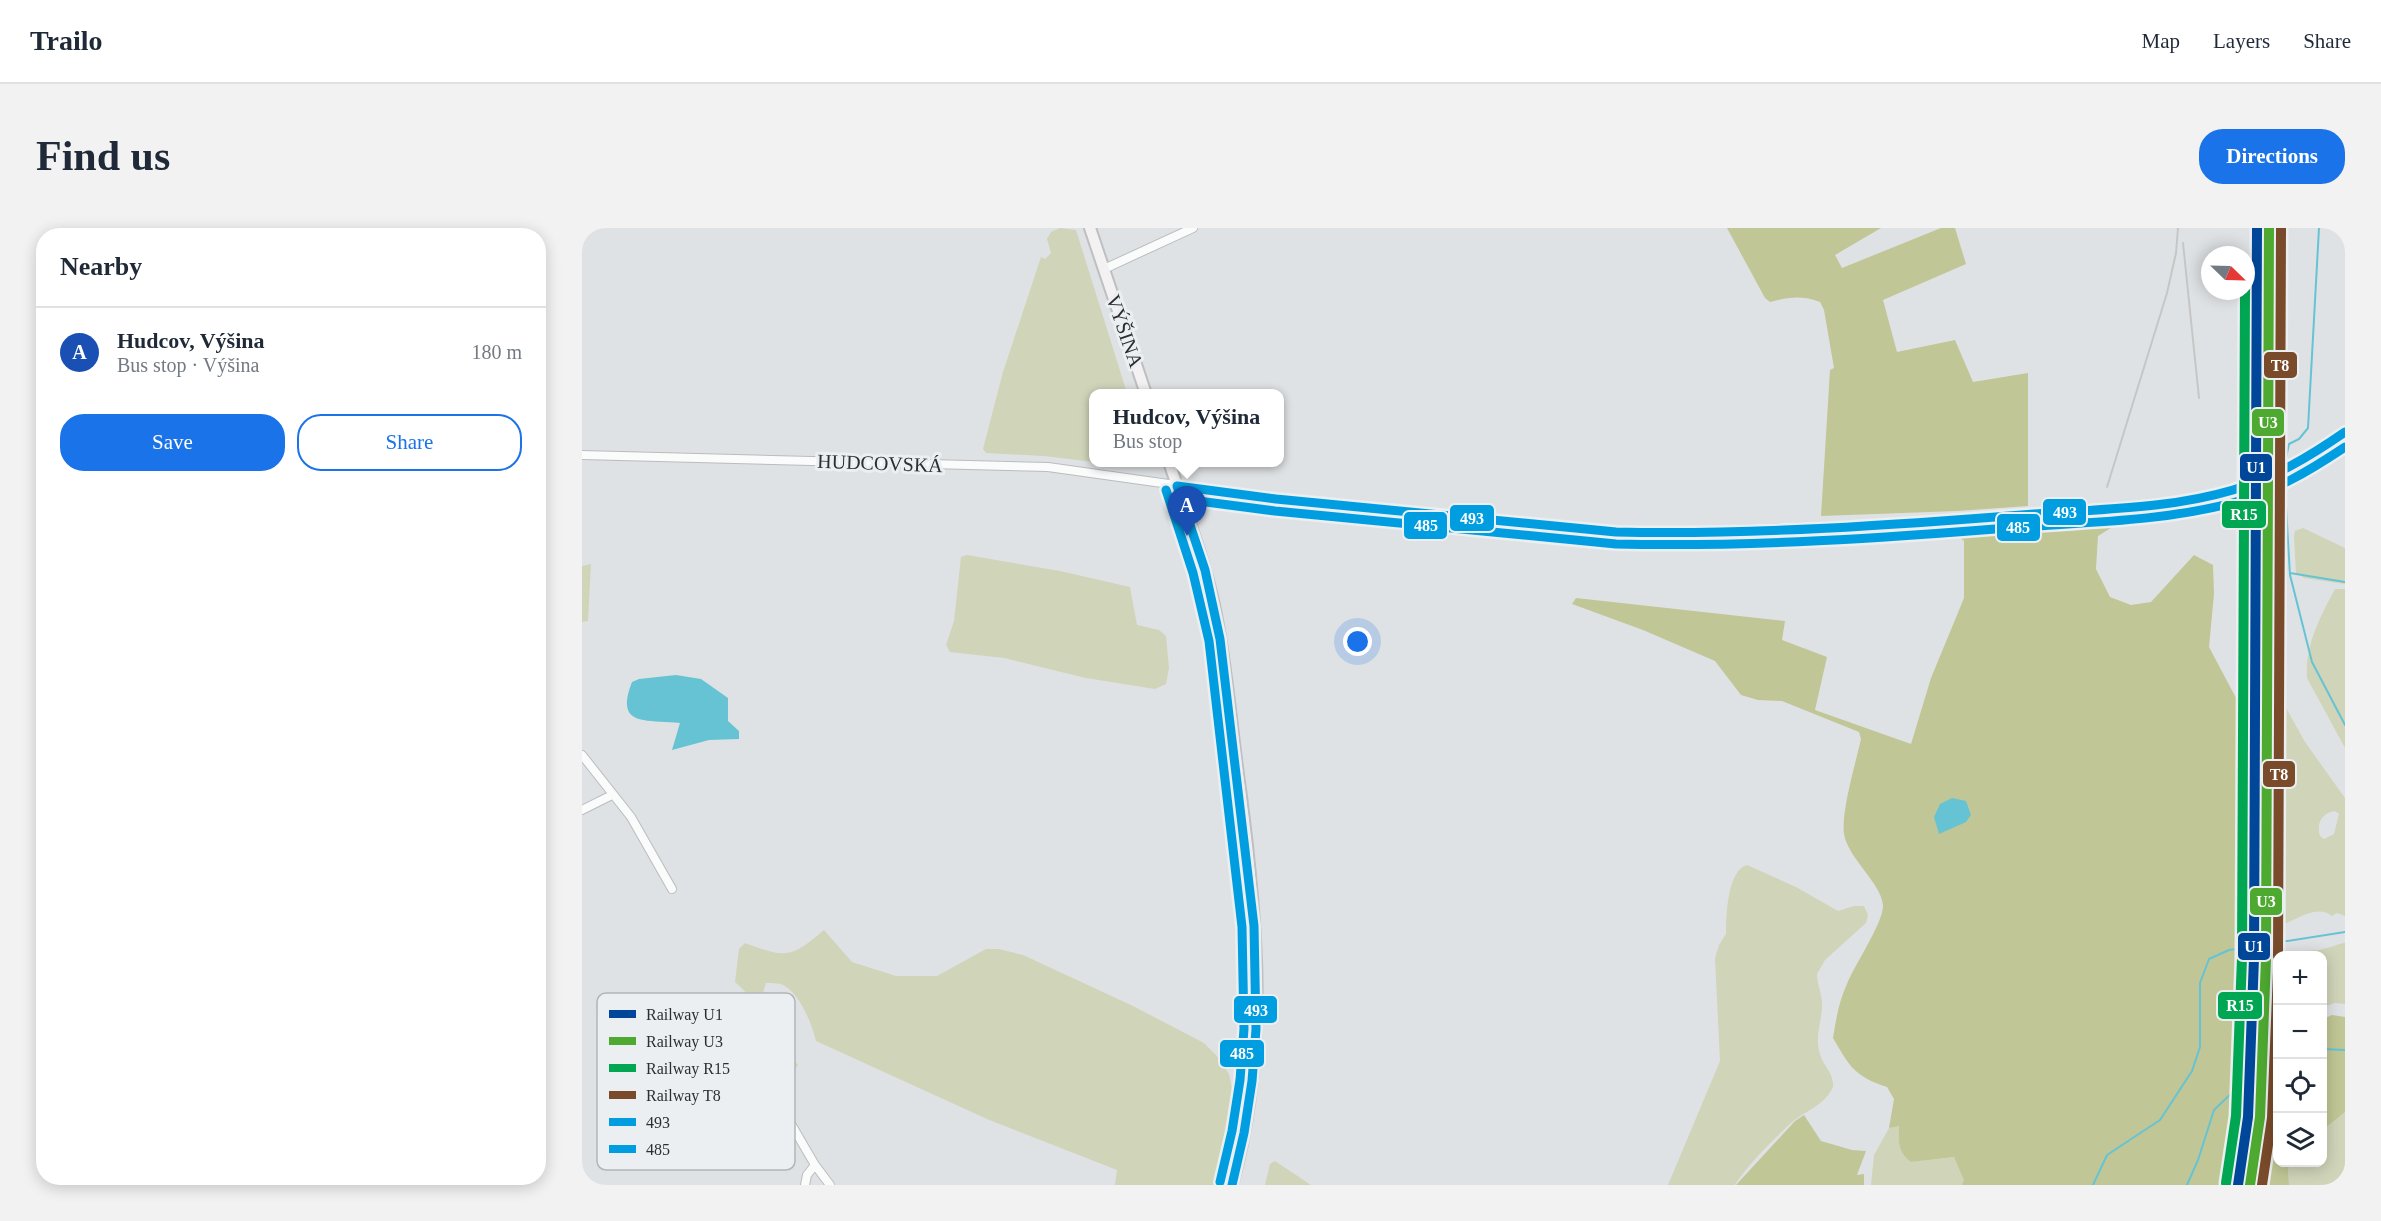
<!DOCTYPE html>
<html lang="en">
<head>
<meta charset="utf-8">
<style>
	:root { --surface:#fff; --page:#f2f2f3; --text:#1f2937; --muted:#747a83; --line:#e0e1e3; --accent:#1a73e8 }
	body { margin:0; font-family:Georgia,serif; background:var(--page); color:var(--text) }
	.controls { position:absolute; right:18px; bottom:18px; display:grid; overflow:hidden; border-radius:12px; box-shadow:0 3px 15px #0003 }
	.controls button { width:54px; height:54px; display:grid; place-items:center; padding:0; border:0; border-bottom:2px solid var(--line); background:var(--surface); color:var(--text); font:30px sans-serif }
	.compass { position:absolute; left:1619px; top:18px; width:54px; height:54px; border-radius:50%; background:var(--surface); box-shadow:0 3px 15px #0003; rotate:113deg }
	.you { position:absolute; left:776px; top:414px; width:21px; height:21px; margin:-15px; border:4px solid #fff; border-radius:50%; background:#1a73e8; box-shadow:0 0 0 9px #1a73e833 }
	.badge { display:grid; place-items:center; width:39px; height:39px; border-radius:50%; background:var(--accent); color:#fff; font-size:20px; font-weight:700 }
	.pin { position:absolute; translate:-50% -50px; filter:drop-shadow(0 2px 3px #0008) }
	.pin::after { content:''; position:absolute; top:32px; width:21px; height:18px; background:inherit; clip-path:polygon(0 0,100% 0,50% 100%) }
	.popup { position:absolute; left:507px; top:161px; width:195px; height:78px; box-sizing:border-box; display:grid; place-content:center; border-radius:12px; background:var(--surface); filter:drop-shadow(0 2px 4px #0005); font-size:20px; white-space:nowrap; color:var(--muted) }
	.popup b { font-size:22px; color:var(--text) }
	.popup::after { content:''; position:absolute; left:50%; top:100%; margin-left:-12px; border:12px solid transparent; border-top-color:var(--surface) }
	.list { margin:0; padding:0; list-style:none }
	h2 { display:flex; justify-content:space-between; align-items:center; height:78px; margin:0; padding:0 24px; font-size:26px }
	h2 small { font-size:20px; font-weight:400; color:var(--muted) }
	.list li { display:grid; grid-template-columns:39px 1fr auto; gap:18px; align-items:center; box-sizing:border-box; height:90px; padding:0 24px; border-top:2px solid var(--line) }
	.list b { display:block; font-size:22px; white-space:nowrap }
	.list p { margin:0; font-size:20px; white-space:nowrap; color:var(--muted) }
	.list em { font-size:20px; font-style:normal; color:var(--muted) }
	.actions { display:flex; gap:12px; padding:18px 24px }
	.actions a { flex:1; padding:14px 0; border:2px solid var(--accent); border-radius:24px; text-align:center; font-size:21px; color:var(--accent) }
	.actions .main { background:var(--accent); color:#fff }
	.icon { flex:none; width:33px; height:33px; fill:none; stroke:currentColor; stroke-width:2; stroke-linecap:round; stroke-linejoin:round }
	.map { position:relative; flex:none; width:1763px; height:957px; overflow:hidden; border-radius:24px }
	header { display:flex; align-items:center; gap:36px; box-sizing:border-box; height:84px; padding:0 30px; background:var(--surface); border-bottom:2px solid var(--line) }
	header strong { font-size:28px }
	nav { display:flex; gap:33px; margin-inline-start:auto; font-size:21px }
	.intro { display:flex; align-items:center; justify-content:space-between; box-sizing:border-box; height:144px; padding:0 36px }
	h1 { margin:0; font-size:42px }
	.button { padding:15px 27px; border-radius:24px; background:var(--accent); color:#fff; font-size:21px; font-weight:700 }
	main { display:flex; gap:36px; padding:0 36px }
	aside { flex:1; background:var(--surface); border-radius:24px; box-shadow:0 3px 15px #0003 }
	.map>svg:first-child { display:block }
	.green { fill:#d0d4b9; fill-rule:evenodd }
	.forest { fill:#c1c696 }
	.water { fill:#65c3d3 }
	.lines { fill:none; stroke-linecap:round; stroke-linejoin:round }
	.stream { stroke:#65c3d3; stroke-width:2 }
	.minor-casing { stroke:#babcbe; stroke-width:10 }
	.major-casing { stroke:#bebfc0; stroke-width:14 }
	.minor { stroke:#fafbfb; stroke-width:8 }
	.major { stroke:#f4f1f2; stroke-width:10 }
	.rail { stroke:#c6c6c7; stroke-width:2 }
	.bus-1-casing { stroke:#ebeff2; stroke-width:14 }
	.bus-2-casing { stroke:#ebeff2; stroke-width:14 }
	.bus-1 { stroke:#009ee0; stroke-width:9 }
	.bus-2 { stroke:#009ee0; stroke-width:9 }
	.rail-1-casing { stroke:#ebeff2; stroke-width:15 }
	.rail-2-casing { stroke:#ebeff2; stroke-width:15 }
	.rail-3-casing { stroke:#ebeff2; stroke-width:15 }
	.rail-4-casing { stroke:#ebeff2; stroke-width:15 }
	.rail-1 { stroke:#00479a; stroke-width:10 }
	.rail-2 { stroke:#4ea930; stroke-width:10 }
	.rail-3 { stroke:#00a651; stroke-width:10 }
	.rail-4 { stroke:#7a4b2a; stroke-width:10 }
	.labels { text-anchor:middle; stroke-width:6; stroke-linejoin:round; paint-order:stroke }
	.street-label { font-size:20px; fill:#2d2e2f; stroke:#ebeff2 }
	.key { fill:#ebeff2; stroke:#b2b5b8; stroke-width:1.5 }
	.key-label { font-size:16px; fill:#2d2e2f }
	.line-badge { stroke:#ebeff2; stroke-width:2 }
	.badge-label { font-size:16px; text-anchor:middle; font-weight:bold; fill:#fff }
</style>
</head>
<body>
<header>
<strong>Trailo</strong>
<nav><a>Map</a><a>Layers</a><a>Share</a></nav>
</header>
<div class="intro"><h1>Find us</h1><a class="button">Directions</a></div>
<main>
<aside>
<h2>Nearby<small></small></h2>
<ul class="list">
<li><span class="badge" style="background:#1a4fb4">A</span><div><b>Hudcov, Výšina</b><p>Bus stop · Výšina</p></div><em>180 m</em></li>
</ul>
<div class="actions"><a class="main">Save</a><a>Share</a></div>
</aside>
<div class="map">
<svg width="1763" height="957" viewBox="0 0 1763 957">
	<rect width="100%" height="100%" fill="#dfe2e4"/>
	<path class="green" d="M478,0l16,2 51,163 -33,1v68l-50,-6 -58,-3 -3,-4 20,-77 38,-115 4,2 6,-6 -4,-14 4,-7z
		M1721,300l42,20v36l-41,-6 -8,-5 -2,-37 1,-5z
		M385,327l93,16 70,16 7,38 22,5 7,6 3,32 -3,16 -11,5 -69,-11 -82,-20 -54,-6 -4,-7 8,-24 7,-64z
		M9,336l-3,57 -6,1v-56z
		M1753,361h10v159l-38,-70c-2,-33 13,-61 28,-89z
		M1693,467h4l26,47 40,56v118l-8,-3 -5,3c-15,-12 -34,3 -50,9l-14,-5v-31l8,-11 -8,-17v-157l1,-7zM1753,583l4,3 -5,20 -10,5 -4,-3c-4,-13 2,-23 15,-25z
		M1165,637l49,22 42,24 16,-5h10l4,9 -2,8 -41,37 -8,14c0,9 4,18 5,27 1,20 -9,36 -1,56 4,11 13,17 12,30 -8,18 -28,24 -42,36 -17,16 -44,42 -56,62h-67l52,-124 -5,-103 4,-13 7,-11c0,-16 1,-64 21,-69z
		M242,702l28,32 44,14h41l49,-27h13l24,6 110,51 71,37 13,13 12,18 5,24 -17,87h-102l2,-15 -130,-51 -171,-78c-4,-17 -17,-50 -35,-57 -5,-1 -11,-1 -15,-1 -13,33 12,57 32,82l-11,16 -41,-66 8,-15 -19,-18 4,-33 6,-6c41,15 45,16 79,-13z
		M1763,715v61l-10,-1 -12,4 -1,-51h-44l-1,85 -14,6v-20l6,-7 -6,-15v-51c18,-2 36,-2 54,-4 8,0 19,-6 28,-7z
		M1763,884v73h-56l-1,-16 3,-6 31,-1 1,-32z
		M1317,897c-1,17 -1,27 12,37l43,-5 11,23 -3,5h-91l3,-30 15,-27z
		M693,933l36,24h-46l5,-21z"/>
	<path class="forest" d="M1145,0h154l-46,27 7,13 99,-40h14l11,36 -83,36 14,52 58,-12 18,42 55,-9v133l-71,5 -136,5 9,-146 4,-2 -10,-58 -4,-8c-17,-7 -33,-5 -50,0l-5,-4z
		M1540,293l-24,15 -2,33 14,28 21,8 20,-3 43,-47 19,10 1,29 -5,53 35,66 -4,352 -3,51 -10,69h-265l2,-5 -10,-23 -43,5c-13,-10 -13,-20 -12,-36l-10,2 5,-29 -7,-12c-33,-11 -37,-20 -54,-49 3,-19 6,-37 14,-54 7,-18 37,-62 36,-79 -2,-22 -35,-47 -39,-71 -3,-23 12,-72 17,-95l-2,-7 -77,-31 -24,-1 -17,-5 -26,-34 -72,-31 -71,-26 4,-6 209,23 -3,19 45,17 -12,53 96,34 20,-66 33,-80v-57l-12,-10z
		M1678,730l3,10v37l9,9 -9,13v20l14,-6 1,121 13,1 -3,6 1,16h-44l9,-68z
		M1750,787l13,2v95l-22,18v-111z
		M1222,887l17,26 31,9 14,1 -9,24 7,-1v11h-128l59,-64z"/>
	<path class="water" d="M94,447l25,4 27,19v23l11,10v8l-30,1 -37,10 8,-27c-33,-4 -66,5 -48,-41l7,-3z
		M1370,570l14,3 5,14 -5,7 -27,12 -5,-17 6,-13z"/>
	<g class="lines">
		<path class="stream" d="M1702,239l5,-23 10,-5 9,-11 11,-200
			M1702,244l6,103 22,87 33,63
			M1708,345l55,9
			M1740,821l23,1
			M1675,860l3,-12 18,-12
			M1511,957l14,-30 53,-35 32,-49 8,-24v-64l9,-24 20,-9 116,-18
			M1605,957l11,-25 16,-50 24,-23"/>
		<defs>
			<path id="minor" d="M522,41l89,-41
				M0,227l466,12 228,32 317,32 73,2 271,-11 239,-19 54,-12 34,-11 37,-18 44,-30
				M0,527l49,62 41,72
				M0,582l30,-15
				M198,877l35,60 15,20
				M223,957l2,-10 8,-10"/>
			<path id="major" d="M508,0l56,166
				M587,234c16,48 34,94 45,143 13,60 17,123 26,184 18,135 29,263 -8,396"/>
		</defs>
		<use href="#minor" class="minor-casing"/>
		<use href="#major" class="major-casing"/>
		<use href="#minor" class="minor"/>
		<use href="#major" class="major"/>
		<path class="rail" d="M1601,15l16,155
			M1525,259l60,-194 9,-40 2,-25"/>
		<defs>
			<path id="bus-1" d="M595,258l99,13 340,33c139,3 280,-7 418,-18 66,-5 135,-5 199,-24 42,-13 76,-33 112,-58
				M595,258l28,84 15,69 34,287 2,103 -4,52 -8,52 -12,52"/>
			<path id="bus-2" d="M584,262l27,83 16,68 33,286 2,102 -4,51 -8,51 -12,51
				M593,270l100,13 341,33c134,3 270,-6 404,-17 71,-5 143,-6 212,-24 42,-11 77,-32 113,-56"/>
		</defs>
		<use href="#bus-1" class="bus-1-casing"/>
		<use href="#bus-2" class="bus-2-casing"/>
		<use href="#bus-1" class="bus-1"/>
		<use href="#bus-2" class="bus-2"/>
		<defs>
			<path id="rail-1" d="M1656,957l10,-68 6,-159 3,-730"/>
			<path id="rail-2" d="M1668,957l10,-68 6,-159 3,-730"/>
			<path id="rail-3" d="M1644,955l10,-67 6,-158 3,-667"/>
			<path id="rail-4" d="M1696,728l3,-728
				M1680,957l10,-67 6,-146"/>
		</defs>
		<use href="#rail-1" class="rail-1-casing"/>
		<use href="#rail-2" class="rail-2-casing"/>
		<use href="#rail-3" class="rail-3-casing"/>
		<use href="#rail-4" class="rail-4-casing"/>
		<use href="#rail-1" class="rail-1"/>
		<use href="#rail-2" class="rail-2"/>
		<use href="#rail-3" class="rail-3"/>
		<use href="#rail-4" class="rail-4"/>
	</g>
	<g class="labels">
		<g class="street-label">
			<text transform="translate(543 103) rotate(71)" y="7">VÝŠINA</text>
			<text transform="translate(298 235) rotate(2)" y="7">HUDCOVSKÁ</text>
		</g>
	</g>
	<rect x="15" y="765" width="198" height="177" rx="9" class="key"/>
	<rect x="27" y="782" width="27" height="8" fill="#00479a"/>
	<rect x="27" y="809" width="27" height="8" fill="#4ea930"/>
	<rect x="27" y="836" width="27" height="8" fill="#00a651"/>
	<rect x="27" y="863" width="27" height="8" fill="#7a4b2a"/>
	<rect x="27" y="890" width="27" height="8" fill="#009ee0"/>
	<rect x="27" y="917" width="27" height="8" fill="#009ee0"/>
	<g class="key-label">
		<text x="64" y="792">Railway U1</text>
		<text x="64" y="819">Railway U3</text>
		<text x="64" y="846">Railway R15</text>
		<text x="64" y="873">Railway T8</text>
		<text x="64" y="900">493</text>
		<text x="64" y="927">485</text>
	</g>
	<g class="line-badge">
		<rect x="1681" y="123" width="35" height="28" rx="6" fill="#7a4b2a"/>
		<rect x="1669" y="180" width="34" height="29" rx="6" fill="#4ea930"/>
		<rect x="1657" y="225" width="34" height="29" rx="6" fill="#00479a"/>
		<rect x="1460" y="270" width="45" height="28" rx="6" fill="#009ee0"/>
		<rect x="1639" y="272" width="46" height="29" rx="6" fill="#00a651"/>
		<rect x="867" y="276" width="46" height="28" rx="6" fill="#009ee0"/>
		<rect x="821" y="283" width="45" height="29" rx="6" fill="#009ee0"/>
		<rect x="1414" y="285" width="45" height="29" rx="6" fill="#009ee0"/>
		<rect x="1680" y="532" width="34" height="28" rx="6" fill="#7a4b2a"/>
		<rect x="1667" y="659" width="34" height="29" rx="6" fill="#4ea930"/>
		<rect x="1655" y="704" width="34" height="29" rx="6" fill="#00479a"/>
		<rect x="1635" y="763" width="46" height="29" rx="6" fill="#00a651"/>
		<rect x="651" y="767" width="45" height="29" rx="6" fill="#009ee0"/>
		<rect x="637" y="811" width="46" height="29" rx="6" fill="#009ee0"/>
	</g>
	<g class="badge-label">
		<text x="1698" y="143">T8</text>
		<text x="1686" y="200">U3</text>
		<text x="1674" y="245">U1</text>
		<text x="1483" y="290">493</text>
		<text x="1662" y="292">R15</text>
		<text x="890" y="296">493</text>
		<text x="844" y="303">485</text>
		<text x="1436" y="305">485</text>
		<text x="1697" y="552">T8</text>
		<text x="1684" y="679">U3</text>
		<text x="1672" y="724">U1</text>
		<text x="1658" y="783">R15</text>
		<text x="674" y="788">493</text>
		<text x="660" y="831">485</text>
	</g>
</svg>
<div class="controls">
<button>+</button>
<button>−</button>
<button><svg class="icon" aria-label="locate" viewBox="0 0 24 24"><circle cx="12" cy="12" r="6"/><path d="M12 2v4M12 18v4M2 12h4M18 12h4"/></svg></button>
<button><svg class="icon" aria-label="layers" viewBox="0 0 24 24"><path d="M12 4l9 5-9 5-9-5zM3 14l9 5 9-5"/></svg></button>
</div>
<svg class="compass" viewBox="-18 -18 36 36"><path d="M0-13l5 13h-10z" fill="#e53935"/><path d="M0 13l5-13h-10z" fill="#747a83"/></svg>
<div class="you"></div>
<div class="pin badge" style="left:605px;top:308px;background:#1a4fb4">A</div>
<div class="popup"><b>Hudcov, Výšina</b>Bus stop</div>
</div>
</main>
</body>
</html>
